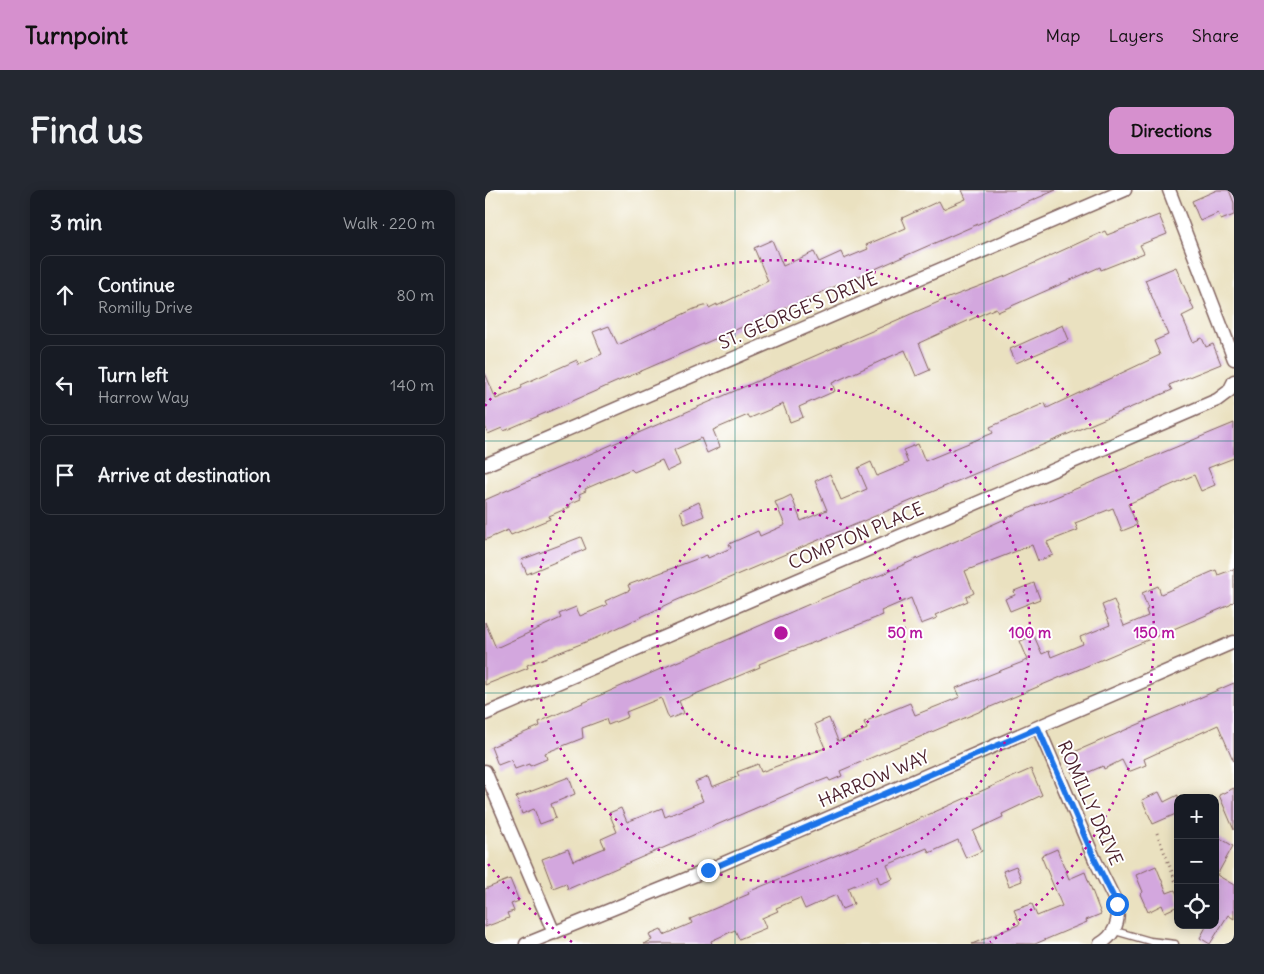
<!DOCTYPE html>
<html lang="en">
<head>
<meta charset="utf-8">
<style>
	:root { --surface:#171b24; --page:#242831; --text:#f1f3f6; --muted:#9ea1a6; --line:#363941; --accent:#d690ce }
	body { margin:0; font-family:Delius,sans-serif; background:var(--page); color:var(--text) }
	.controls { position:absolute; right:15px; bottom:15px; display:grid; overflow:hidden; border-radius:10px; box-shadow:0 2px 12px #0003 }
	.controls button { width:45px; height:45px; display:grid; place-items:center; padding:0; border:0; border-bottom:1px solid var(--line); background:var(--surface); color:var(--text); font:25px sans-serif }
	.stop { position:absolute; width:15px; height:15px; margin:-11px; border:4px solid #1a73e8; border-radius:50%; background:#fff }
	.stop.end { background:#1a73e8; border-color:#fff; box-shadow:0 1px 5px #0008 }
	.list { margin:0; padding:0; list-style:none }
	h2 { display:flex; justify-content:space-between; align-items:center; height:65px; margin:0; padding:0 20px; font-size:21px }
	h2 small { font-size:16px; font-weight:400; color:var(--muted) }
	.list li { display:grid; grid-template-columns:32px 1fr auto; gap:15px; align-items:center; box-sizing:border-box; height:80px; margin:0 10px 10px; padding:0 10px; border:1px solid var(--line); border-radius:10px }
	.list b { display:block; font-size:19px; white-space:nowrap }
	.list p { margin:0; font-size:16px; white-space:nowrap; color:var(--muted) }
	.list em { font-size:16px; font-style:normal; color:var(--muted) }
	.icon { flex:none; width:28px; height:28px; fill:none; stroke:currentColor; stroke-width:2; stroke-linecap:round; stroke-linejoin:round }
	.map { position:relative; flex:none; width:749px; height:754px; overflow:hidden; border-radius:10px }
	header { display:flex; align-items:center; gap:30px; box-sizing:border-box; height:70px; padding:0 25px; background:var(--accent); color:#111 }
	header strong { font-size:24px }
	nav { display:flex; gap:28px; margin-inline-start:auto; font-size:18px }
	.intro { display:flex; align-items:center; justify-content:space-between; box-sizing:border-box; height:120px; padding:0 30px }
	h1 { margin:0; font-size:35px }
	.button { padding:12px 22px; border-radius:10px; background:var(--accent); color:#111; font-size:18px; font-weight:700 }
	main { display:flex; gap:30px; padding:0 30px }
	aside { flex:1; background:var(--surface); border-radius:10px; box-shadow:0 2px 12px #0003 }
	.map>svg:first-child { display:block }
	.building { fill:#d3a7de }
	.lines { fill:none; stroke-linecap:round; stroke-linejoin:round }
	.service-casing { stroke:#82635f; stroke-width:9 }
	.minor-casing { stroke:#82635f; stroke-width:15 }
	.path { stroke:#82635f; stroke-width:3; stroke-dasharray:1 4; stroke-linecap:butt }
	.service { stroke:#fff; stroke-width:6 }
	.minor { stroke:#fff; stroke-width:12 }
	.route { stroke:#1a73e8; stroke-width:6 }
	.grid { fill:none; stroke:#0f766e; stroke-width:1; stroke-opacity:0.55 }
	.ring { fill:none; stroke:#b5179e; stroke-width:2.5; stroke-dasharray:2.5 5 }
	.labels { text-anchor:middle; stroke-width:4; stroke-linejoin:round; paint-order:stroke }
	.street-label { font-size:18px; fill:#4a1f2b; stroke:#fff }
	.centre { fill:#b5179e; stroke:#fff; stroke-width:2.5 }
	.ring-label { font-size:15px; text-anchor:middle; font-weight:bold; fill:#b5179e; stroke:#fff; stroke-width:4; stroke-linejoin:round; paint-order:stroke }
</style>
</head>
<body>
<header>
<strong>Turnpoint</strong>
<nav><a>Map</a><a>Layers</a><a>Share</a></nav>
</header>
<div class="intro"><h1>Find us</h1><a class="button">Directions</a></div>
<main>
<aside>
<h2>3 min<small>Walk · 220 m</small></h2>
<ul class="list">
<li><svg class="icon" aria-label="ahead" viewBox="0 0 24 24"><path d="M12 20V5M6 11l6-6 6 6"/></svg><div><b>Continue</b><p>Romilly Drive</p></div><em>80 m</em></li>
<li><svg class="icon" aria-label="left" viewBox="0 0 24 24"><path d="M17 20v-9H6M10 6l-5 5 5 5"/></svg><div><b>Turn left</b><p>Harrow Way</p></div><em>140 m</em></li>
<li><svg class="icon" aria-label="arrive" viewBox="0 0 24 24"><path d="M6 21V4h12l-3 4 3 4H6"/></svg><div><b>Arrive at destination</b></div></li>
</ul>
</aside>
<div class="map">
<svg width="749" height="754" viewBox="0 0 749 754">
	<rect width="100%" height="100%" fill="#fff"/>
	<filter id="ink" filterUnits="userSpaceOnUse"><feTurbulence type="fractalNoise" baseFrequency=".02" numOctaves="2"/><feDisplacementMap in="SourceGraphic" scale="10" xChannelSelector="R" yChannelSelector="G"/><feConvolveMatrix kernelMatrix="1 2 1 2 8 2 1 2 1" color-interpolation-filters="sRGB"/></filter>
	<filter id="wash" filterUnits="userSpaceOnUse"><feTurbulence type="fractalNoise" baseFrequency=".0096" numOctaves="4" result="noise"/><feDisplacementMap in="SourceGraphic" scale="20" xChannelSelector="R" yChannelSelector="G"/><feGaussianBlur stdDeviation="1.12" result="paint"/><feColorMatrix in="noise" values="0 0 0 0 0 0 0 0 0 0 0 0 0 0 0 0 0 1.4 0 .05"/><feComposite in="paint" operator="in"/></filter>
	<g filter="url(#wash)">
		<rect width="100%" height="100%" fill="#eae1c0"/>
		<g id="blocks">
			<path class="building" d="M477,0h94l-552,241 -2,-3 -14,6 -3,-8v-53l11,26 26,-11 -1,-3 56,-25 2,5 23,-11 -9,-22 16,-6 9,19 76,-36 14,-4 1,3 8,-4v2l51,-25 -14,-33 18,-8 11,26 31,-14 5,10 22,-10 3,7 24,-10 -2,-4 40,-17 -4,-10 37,-17 4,8 23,-10z
				M732,0h12l5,13v12l-13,5 -3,-7 -18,8 -8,-20z
				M674,25l8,19 -27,11 4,8 -43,17 -1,-3 -102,45 -2,-4 -77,35 11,27 -14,6 -11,-26 -73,33 3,8 -36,16 4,10 -13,5 -7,-18 -33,14 -2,-3 -35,15 7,17 -13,6 -6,-15 -27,12 6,15 -13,6 -5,-11 -28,12 -3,-3 -46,20 1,2 -7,3 2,5 -12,5 1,3 -21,9 1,3 -39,16 -3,-5 -23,10v-40l9,-4 449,-196 63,-24 99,-45 2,4z
				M691,77l18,43 -12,6 11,26 9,-4 4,9 7,-3 8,20 -52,21 3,5 -497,211 -79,37 -69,27 1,3 -43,17v-63l11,26 65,-30 -2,-4 17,-7 4,9 27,-11 -2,-4 25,-11 -2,-5 79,-30 1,3 23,-10 -2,-4 29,-13 2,5 25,-11 -10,-23 8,-3 8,-4 10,26 26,-11 -12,-29 15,-7 11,26 26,-11 -9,-21 13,-6 6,14 31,-13 -5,-13 15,-6 7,17 68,-28 -3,-6 55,-24 2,5 113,-53 -6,-14 14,-6 -23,-55z
				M578,135l6,15 -53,23 -6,-14z
				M749,233v35l-26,10 7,17 -14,6 -7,-16 -66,29 9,21 -15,6 -9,-23 -38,15 3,7 -31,12 6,13 -15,6 -6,-16 -67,26 9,22 -8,4 2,4 -33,14 2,3 -16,6 -10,-26 -30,13 2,4 -124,49 1,3 -81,34 5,12 -15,6 -8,-21 -35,14 2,5 -20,8 -2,-6 -24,9 1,10 -38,15 2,6 -17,7 -1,-2 -14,5 -4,-9 -13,5 -7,-18 49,-21 -1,-4 282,-123 62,-25 144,-65z
				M214,312l5,14 -19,8 -5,-13z
				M96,347l5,12 -59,25 -6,-14z
				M749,379v32l-4,4 -390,166 2,5 -12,5 -2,-3 -28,11 -232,100 -2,-6 -13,5 -11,-29 26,-10 5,12 32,-13 -4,-9 16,-7 -8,-19 12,-5 6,14 35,-14 3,9 38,-16 -8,-19 13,-5 4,10 27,-11 -2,-4 21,-8 3,8 64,-24 -10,-24 14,-6 9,23 29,-12 -3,-7 46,-19 5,12 45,-18 -4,-9 72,-28 -8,-19 14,-5 8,18 7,-3 2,6 32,-13 -3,-7 30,-12 -8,-20 12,-5 10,26 24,-10 -2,-6 2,-1 -6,-16 16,-7 3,8 55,-24 2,5z
				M549,393l6,16 -30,12 -5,-12 10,-4 -1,-4z
				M749,493v79l-16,-37 -74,34 2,6 -18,7 -6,-12 -18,9 -1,-3 -28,12 -10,-22z
				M546,579l11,26 -40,19 1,3 -30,14 9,20 -16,7 -8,-18 -29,13 -2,-5 -40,17 6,14 -13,5 -3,-8 -29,12 6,16 -12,5 -6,-14 -31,14 -5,-11 -24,10 2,3 -16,7 4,10 -27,11 -4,-9 -24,11 1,3h-68l8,-4 -3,-6 12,-5 3,6 28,-12 -2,-4 59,-25 -1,-2 101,-42z
				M84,587l6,17 -24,10 5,14 -16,6 -6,-15 -12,5 -6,-17z
				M749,598v42l-15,-35z
				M674,602l5,10 14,-7v18l-25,11 -11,-24z
				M730,645l18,11 -16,29 17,10v34l-6,-4 -18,29 -10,-6 7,-13h8z
				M572,659l12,30 16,-7 16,42 -15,6 1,2 -52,22h-63l48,-20 -6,-14 18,-6 5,12 25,-10 -21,-50z
				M531,676l6,15 -13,5 -6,-15z
				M671,676l11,27 8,-3 3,7v9l-13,6 -3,-7 -14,7 -8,-18 3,-2 -7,-17z
				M25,689l9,22 -8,3 3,7 -7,2 2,5 -24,9v-38z"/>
		</g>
	</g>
	<g filter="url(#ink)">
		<use href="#blocks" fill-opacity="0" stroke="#82635f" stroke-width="1"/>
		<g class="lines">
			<defs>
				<path id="service" d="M630,741l35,10 25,3"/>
				<path id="minor" d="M684,0l65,169
					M0,275l640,-275
					M0,524l732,-314 12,-9 5,-10
					M553,537l57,133 22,44c3,18 -2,31 -17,40
					M0,581l69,162
					M41,754l182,-74 526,-228"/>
			</defs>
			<use href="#service" class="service-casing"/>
			<use href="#minor" class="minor-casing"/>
			<path class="path" d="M672,643l18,47 3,2"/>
			<use href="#service" class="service"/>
			<use href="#minor" class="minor"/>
		</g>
	</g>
	<g class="lines" filter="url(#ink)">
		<path class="route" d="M223,680l330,-142 57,132 22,44"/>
	</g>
	<path class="grid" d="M250,0v754M499,0v754M0,251h749M0,503h749"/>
	<g class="ring">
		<circle cx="296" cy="443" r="124"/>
		<circle cx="296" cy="443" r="249"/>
		<path d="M87 752A373 373 0 0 1 0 670M0 216A373 373 0 1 1 505 752"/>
	</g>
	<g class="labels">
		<g class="street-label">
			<text transform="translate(313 121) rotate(-23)" y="6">ST. GEORGE'S DRIVE</text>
			<text transform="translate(371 346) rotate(-23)" y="6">COMPTON PLACE</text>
			<text transform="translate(389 589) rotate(-23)" y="6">HARROW WAY</text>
			<text transform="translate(605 613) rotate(66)" y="6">ROMILLY DRIVE</text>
		</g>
	</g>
	<circle cx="296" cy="443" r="8" class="centre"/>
	<g class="ring-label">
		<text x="420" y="448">50 m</text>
		<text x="545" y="448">100 m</text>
		<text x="669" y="448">150 m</text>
	</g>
</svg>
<div class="controls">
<button>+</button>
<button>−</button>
<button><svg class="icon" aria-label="locate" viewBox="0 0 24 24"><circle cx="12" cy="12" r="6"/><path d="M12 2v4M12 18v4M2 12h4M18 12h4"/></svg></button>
</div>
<div class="stop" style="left:632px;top:714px"></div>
<div class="stop end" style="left:223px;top:680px"></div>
</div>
</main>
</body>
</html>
